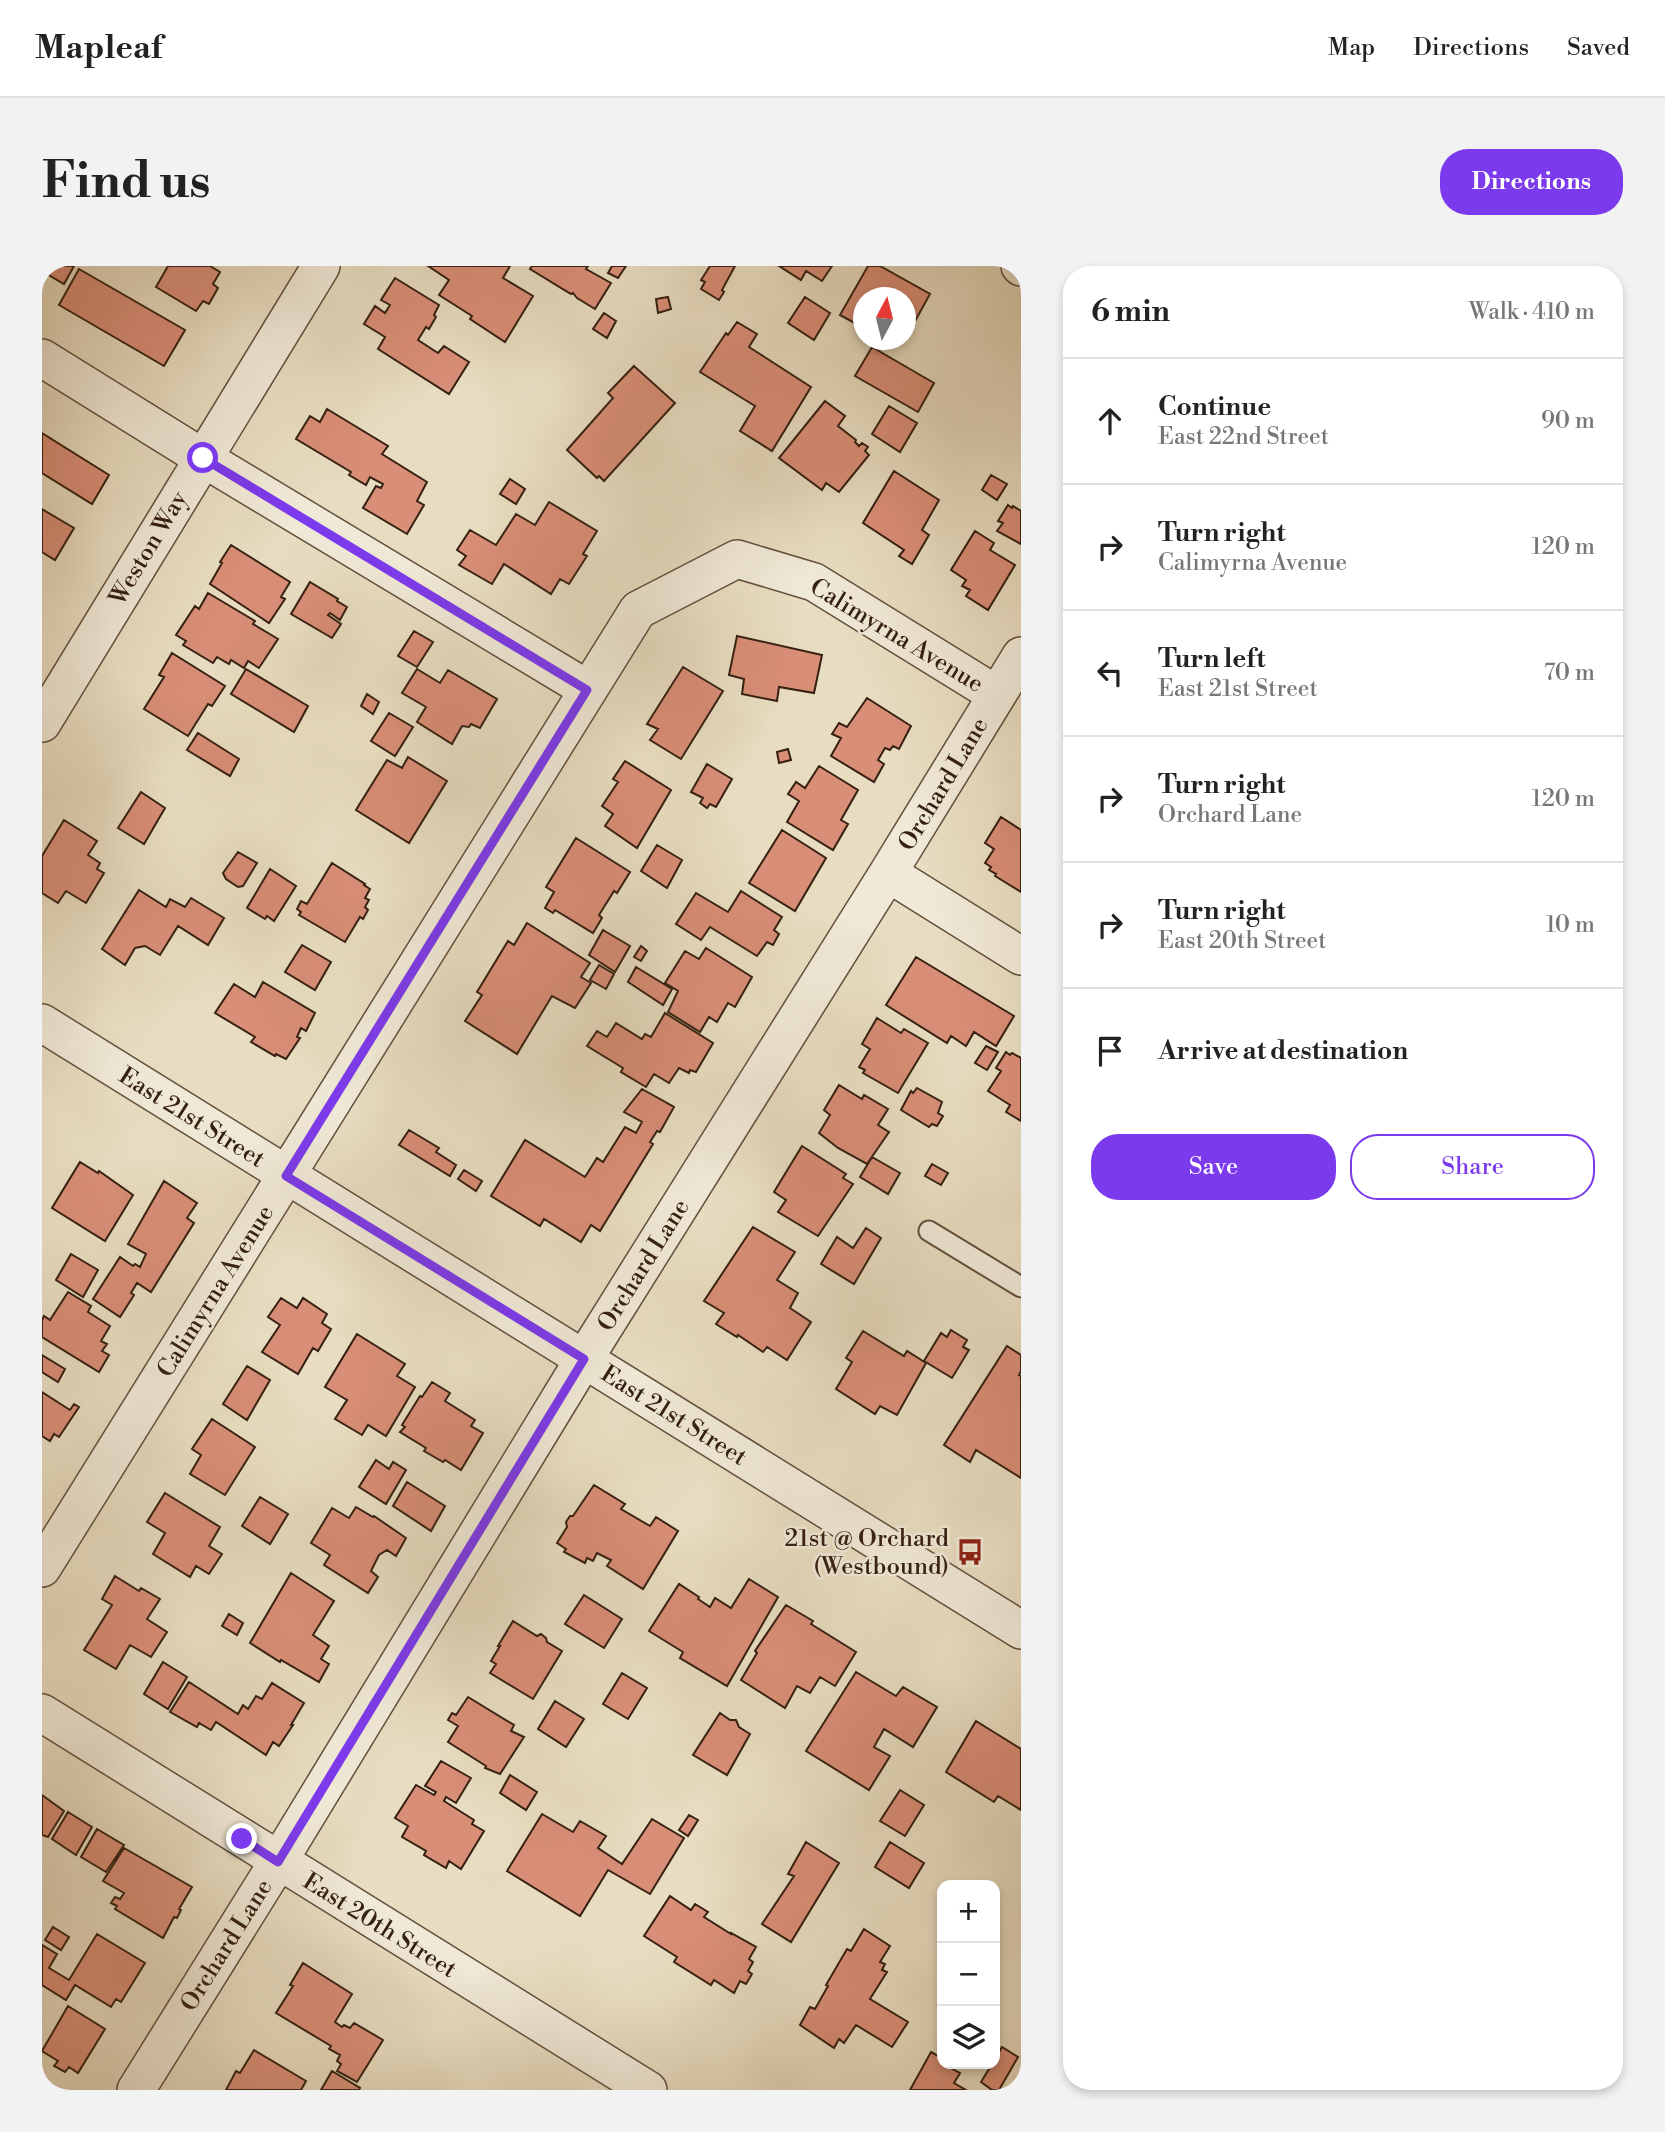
<!DOCTYPE html>
<html lang="en">
<head>
<meta charset="utf-8">
<style>
	:root { --surface:#fff; --page:#f2f2f2; --text:#222; --muted:#767676; --line:#e0e0e0; --accent:#7c3aed }
	body { margin:0; font-family:"Libre Bodoni",serif; background:var(--page); color:var(--text) }
	.controls { position:absolute; right:21px; bottom:21px; display:grid; overflow:hidden; border-radius:14px; box-shadow:0 4px 10px #0003 }
	.controls button { width:63px; height:63px; display:grid; place-items:center; padding:0; border:0; border-bottom:2px solid var(--line); background:var(--surface); color:var(--text); font:35px sans-serif }
	.compass { position:absolute; left:811px; top:21px; width:63px; height:63px; border-radius:50%; background:var(--surface); box-shadow:0 4px 10px #0003; rotate:7deg }
	.stop { position:absolute; width:21px; height:21px; margin:-16px; border:5px solid #7c3aed; border-radius:50%; background:#fff }
	.stop.end { background:#7c3aed; border-color:#fff; box-shadow:0 2px 7px #0008 }
	.list { margin:0; padding:0; list-style:none }
	h2 { display:flex; justify-content:space-between; align-items:center; height:91px; margin:0; padding:0 28px; font-size:30px }
	h2 small { font-size:23px; font-weight:400; color:var(--muted) }
	.list li { display:grid; grid-template-columns:46px 1fr auto; gap:21px; align-items:center; box-sizing:border-box; height:126px; padding:0 28px; border-top:2px solid var(--line) }
	.list b { display:block; font-size:26px; white-space:nowrap }
	.list p { margin:0; font-size:23px; white-space:nowrap; color:var(--muted) }
	.list em { font-size:23px; font-style:normal; color:var(--muted) }
	.actions { display:flex; gap:14px; padding:21px 28px }
	.actions a { flex:1; padding:16px 0; border:2px solid var(--accent); border-radius:28px; text-align:center; font-size:24px; color:var(--accent) }
	.actions .main { background:var(--accent); color:#fff }
	.icon { flex:none; width:38px; height:38px; fill:none; stroke:currentColor; stroke-width:2; stroke-linecap:round; stroke-linejoin:round }
	.map { position:relative; flex:none; width:979px; height:1824px; overflow:hidden; border-radius:28px }
	header { display:flex; align-items:center; gap:42px; box-sizing:border-box; height:98px; padding:0 35px; background:var(--surface); border-bottom:2px solid var(--line) }
	header strong { font-size:33px }
	nav { display:flex; gap:38px; margin-inline-start:auto; font-size:24px }
	.intro { display:flex; align-items:center; justify-content:space-between; box-sizing:border-box; height:168px; padding:0 42px }
	h1 { margin:0; font-size:49px }
	.button { padding:18px 32px; border-radius:28px; background:var(--accent); color:#fff; font-size:24px; font-weight:700 }
	main { display:flex; gap:42px; padding:0 42px }
	aside { flex:1; background:var(--surface); border-radius:28px; box-shadow:0 4px 10px #0003 }
	.map>svg:first-child { display:block }
	.building { fill:#d98e77; stroke:#352011; stroke-width:2 }
	.lines { fill:none; stroke-linecap:round; stroke-linejoin:round }
	.lane-casing { stroke:#624f3d; stroke-width:23 }
	.street-casing { stroke:#624f3d; stroke-width:40 }
	.lane { stroke:#f0e9d7; stroke-width:19 }
	.street { stroke:#f0e9d7; stroke-width:37 }
	.route { stroke:#7c3aed; stroke-width:9 }
	.labels { text-anchor:middle; stroke-width:5; stroke-linejoin:round; paint-order:stroke }
	.street-label { font-size:24px; fill:#352011; stroke:#f0e9d7 }
	.poi-label { font-size:24px; fill:#352011; stroke:#f0e9d7; text-anchor:end }
</style>
</head>
<body>
<header>
<strong>Mapleaf</strong>
<nav><a>Map</a><a>Directions</a><a>Saved</a></nav>
</header>
<div class="intro"><h1>Find us</h1><a class="button">Directions</a></div>
<main>
<div class="map">
<svg width="979" height="1824" viewBox="0 0 979 1824">
	<rect width="100%" height="100%" fill="#e8ddc1"/>
	<filter id="stains"><feTurbulence type="fractalNoise" baseFrequency=".00286" numOctaves="4"/><feColorMatrix values="0 0 0 0 .2 0 0 0 0 .09 0 0 0 0 .02 0 0 0 .5 -.17"/></filter>
	<radialGradient id="worn" r=".72"><stop offset=".6" stop-color="#630" stop-opacity="0"/><stop offset="1" stop-color="#630" stop-opacity=".3"/></radialGradient>
	<path class="building" d="M0,0h32l-10,18 -22,-13z
		M126,0h42l10,6 -7,12 5,4 -9,16 -6,-3 -7,10 -40,-24z
		M386,0h82l-7,12 30,18 -28,46 -35,-23 2,-3 -33,-21 10,-15z
		M490,0h56l-2,3 25,14 -16,26 -18,-11 -4,-5 -2,1 -41,-25z
		M570,0h14l-8,12 -10,-5z
		M668,0h25l-13,24 2,2 -5,8 -18,-11 4,-7 -4,-2z
		M737,0h53l-10,15 -16,-10 -5,9z
		M826,0h12l50,28 -16,29 -8,-5v-20h-42v30l-24,-13z
		M37,3l106,61 -21,36 -105,-61z
		M353,12l44,27 -5,10 2,2 -7,12 -3,-2 -8,13 20,13 6,-7 25,16 -20,32 -71,-45 7,-12 -21,-13 11,-18 10,7 5,-8 -9,-5z
		M626,31l3,12 -13,4 -2,-14z
		M763,31l25,16 -16,27 -26,-17z
		M562,47l12,8 -9,17 -14,-9z
		M695,56l20,12 -8,13 62,40 -39,64 -32,-20 15,-25 -55,-34 26,-39 2,2z
		M830,81l62,36 -16,29 -63,-36z
		M592,100l41,37 -71,78 -5,-5 -2,2 -30,-28 46,-52 -5,-5z
		M783,135l20,15 -7,10 18,14 -1,2 4,4 3,-3 6,4 -3,4 4,4 -30,37 -13,-9 -4,7 -43,-32z
		M847,140l28,17 -17,29 -28,-18z
		M285,143l61,37 -6,8 45,28 -10,19 7,4 -17,29 -44,-26 13,-22 5,2 2,-4 -13,-7 -4,8 -17,-10 2,-3 -55,-33 14,-23 10,6z
		M0,167l67,42 -17,29 -50,-31z
		M852,205l45,29 -17,30 7,5 -17,29 -13,-8 5,-6 -41,-27z
		M949,209l16,9 -10,16 -15,-10z
		M468,213l15,10 -9,15 -16,-10z
		M507,236l48,29 -14,23 4,2 -18,28 -9,-5 -9,15 -47,-30 -12,20 -33,-19 7,-9 -9,-6 13,-20 26,15 20,-31 19,11z
		M966,239l4,3 1,-2 8,5v33l-24,-13 6,-8 -5,-2z
		M0,243l32,19 -19,32 -13,-8z
		M933,265l19,12 -4,7 25,15 -27,45 -22,-14 4,-6 -8,-4 4,-6 -15,-10z
		M189,279l59,37 -9,15 4,2 -16,24 -59,-39 12,-21 -2,-1z
		M268,316l28,17 -1,2 10,6 -7,13 -10,-7 -2,2 13,9 -9,14 -41,-24z
		M166,327l47,28 -2,3 25,15 -19,29 -11,-7 -4,7 -13,-8 -2,4 -12,-7 -4,6 -30,-18 3,-4 -10,-6 19,-29 4,3z
		M372,365l19,11 -16,25 -19,-11z
		M695,370l85,19 -8,38 -35,-6 -2,14 -35,-7 2,-15 -15,-4z
		M130,387l53,33 -13,20 -4,-2 -20,32 -44,-27 20,-32 -5,-2z
		M641,401l40,24 -42,68 -31,-19 8,-11 -11,-5z
		M204,403l62,37 -14,26 -63,-38z
		M375,403l23,14 8,-13 49,29 -17,29 -9,-4 -2,3 -7,-1 -10,18 -35,-22 9,-15 -24,-14z
		M325,428l12,8 -6,12 -12,-8z
		M825,432l44,28 -12,23 -6,-3 -3,4 -5,-2 -7,12 6,4 -10,18 -43,-26 10,-18 -9,-4 7,-11 8,4z
		M347,447l24,14 -18,29 -24,-15z
		M156,467l41,26 -9,17 -43,-26z
		M746,483l3,11 -12,3 -2,-11z
		M366,491l39,24 -38,62 -53,-33 31,-50 15,8z
		M583,495l46,29 -34,58 -32,-22 8,-12 -11,-8 16,-24 -5,-3z
		M665,498l25,15 -16,28 -6,-3 -3,4 -7,-5 3,-5 -12,-6z
		M777,500l39,24 -17,30 7,4 -15,26 -46,-28 12,-21 -11,-7 8,-12 9,6z
		M99,526l24,16 -21,36 -26,-16z
		M959,551l20,13v62l-26,-16 1,-2 -7,-4 2,-3 -6,-4 9,-14 -9,-6z
		M22,554l33,21 -9,14 12,8 -3,6 7,4 -18,30 -20,-12 -8,12 -16,-10v-37z
		M740,564l44,28 -31,53 -46,-28z
		M534,572l54,34 -13,21 -3,-2 -15,24 3,3 -9,15 -38,-23 -2,3 -8,-5 9,-16 -8,-5z
		M615,579l25,15 -15,28 -26,-17z
		M196,586l19,11 -14,23 -5,1 -12,-8 -3,-6z
		M290,597l33,21 -1,1 6,4 -5,9 4,2 -4,7 3,3 -5,9 -3,-2 -15,25 -46,-27 2,-3 -4,-3 4,-8 6,3z
		M228,603l26,17 -22,35 -7,-5 -2,3 -18,-11z
		M97,624l27,17 4,-8 15,8 6,-9 33,20 -16,27 -30,-19 -18,29 -15,-9 -10,2 -10,17 -23,-16z
		M699,625l41,26 -8,13 5,4 -6,11 -6,-3 -10,14 -47,-29 -9,13 -25,-16 20,-31 32,19z
		M485,657l63,40 -9,14 10,6 -16,25 -23,-12 -35,58 -52,-33 17,-26 -5,-3 31,-51 6,4z
		M561,664l27,16 -15,26 -26,-17z
		M260,679l29,17 -16,28 -30,-18z
		M599,680l6,5 -6,10 -7,-4z
		M664,682l46,29 -17,30 -7,-4 -11,19 -8,-5 -9,15 -32,-20 10,-21 -13,-8 20,-32 14,8z
		M874,691l98,59 -18,30 -22,-14 -8,14 -15,-10 -4,7 -61,-38z
		M557,699l15,9 -8,15 -16,-9z
		M594,701l36,22 -9,16 -35,-23z
		M221,716l52,31 -9,18 -5,-3 -4,9 3,1 -14,21 -10,-5 -1,2 -24,-14 4,-5 -40,-24 19,-29 21,13z
		M623,747l48,30 -17,29 -6,-2 -1,3 -10,-5 -10,15 -15,-9 -8,13 -25,-15 2,-4 -36,-22 10,-15 10,6 9,-14 26,16 3,-5 6,3z
		M835,752l24,15 3,-4 24,14 -30,50 -35,-20 2,-3 -6,-3 11,-18 -8,-5z
		M944,780l12,6 -11,18 -12,-7z
		M964,786l4,3 2,-2 9,5v63l-15,-9 4,-7 -22,-14 13,-20 -5,-3z
		M797,819l23,14 2,-4 24,14 -10,16 11,7 -22,32 -29,-16 -19,-15 11,-18 -6,-5z
		M875,822l25,14 -4,11 5,3 -6,10 -5,-2 -3,3 -28,-17 10,-19 2,2z
		M600,823l32,18 -14,25 -3,-1 -7,11 3,2 -53,87 -9,-6 -10,17 -37,-23 -4,7 -49,-30 34,-56 60,37 12,-19 6,4 22,-35 11,6 6,-11 -18,-10z
		M367,864l30,18 -3,4 20,13 -6,11 -51,-31z
		M760,880l44,28 -3,4 10,6 -35,52 -40,-24 8,-12 -12,-8z
		M830,891l28,16 -12,21 -28,-17z
		M38,896l18,11 1,-2 34,24 -28,46 -53,-33z
		M890,898l16,9 -7,12 -16,-9z
		M422,904l18,11 -6,10 -18,-12z
		M122,915l33,22 -10,15 7,5 -43,69 -14,-9 -6,10 3,2 -14,22 -27,-18 27,-42 13,9 2,-2 5,3 6,-13 -18,-10z
		M711,961l42,25 -18,28 21,13 -8,15 21,14 -24,38 -20,-13 -4,5 -25,-17 -1,2 -21,-13 8,-11 -20,-12z
		M824,962l15,10 -27,46 -33,-20 16,-27 16,11z
		M29,988l27,16 -15,27 -27,-17z
		M26,1026l23,14 -3,6 22,14 -9,15 6,3 -5,7 7,4 -10,17 -57,-35v-17l2,-4 6,4z
		M239,1032l16,10 6,-10 24,16 -5,9 9,6 -13,22 -5,-3 -15,26 -36,-22 18,-27 -12,-8z
		M909,1064l16,10 -4,7 6,3 -17,28 -28,-17 17,-28 6,4z
		M821,1065l41,25 3,-5 19,12 -29,52 -17,-9 -5,8 -39,-25 16,-27 -6,-4z
		M315,1068l48,30 -8,12 18,11 -29,49 -18,-11 -6,10 -27,-16 12,-19 -22,-13z
		M965,1080l14,9v16l-2,4 2,1v102l-45,-28 -6,12 -26,-17z
		M0,1089l23,14 -7,13 -16,-10z
		M205,1100l23,14 -23,40 -24,-16z
		M390,1116l18,11 -5,8 30,19 -4,6 12,7 -22,37 -16,-10 -2,2 -19,-11 2,-3 -26,-16 5,-5 -3,-2 18,-29 2,1z
		M0,1126l28,18 4,-6 5,3 -20,30 -5,-3 -4,7 -8,-5z
		M170,1153l43,28 -30,48 -35,-21 11,-19 -9,-6z
		M334,1194l13,9 4,-7 13,8 -20,34 -27,-17z
		M365,1216l38,24 -14,25 -38,-25z
		M552,1219l31,19 -4,5 29,17 6,-9 22,14 -35,58 -36,-23 4,-6 -14,-7 -4,8 -6,-3 -2,5 -21,-11 2,-3 -9,-6 10,-16 -1,-5 4,-6h3z
		M123,1227l55,34 -11,19 13,8 -13,20 -13,-8 -6,11 -37,-23 12,-21 -18,-11z
		M218,1231l28,17 -18,30 -28,-18z
		M314,1241l17,10 1,-1 32,22 -10,18 -9,-6 -8,5 -8,16 7,6 -10,16 -44,-28 6,-10 -19,-12 21,-35 17,10z
		M249,1307l43,28 -21,34 16,11 -8,13 8,5 -10,18 -38,-22 -1,2 -30,-19z
		M73,1310l24,15 2,-3 19,11 -13,20 20,13 -16,25 -21,-12 -14,24 -32,-19 28,-45 -10,-6z
		M707,1313l29,18 -51,89 -47,-28 3,-6 -34,-21 30,-47 20,13 -1,2 12,8 5,-9 16,10z
		M542,1329l38,24 -18,29 -39,-24z
		M744,1339l27,16 -2,3 45,28 -21,34 -15,-9 -10,16 -13,-7 -12,22 -44,-28 16,-27 -2,-2z
		M187,1348l14,9 -6,12 -15,-9z
		M471,1355l24,15 4,-2 5,4 1,4 15,9 -29,48 -43,-26 6,-9 -5,-3 9,-15h-2z
		M121,1396l24,15 -19,32 -24,-15z
		M814,1406l40,24 7,-9 34,20 -24,40 -29,-18 -10,18 16,9 -21,34 -63,-39z
		M580,1407l25,15 -19,31 -25,-15z
		M147,1416l49,32 5,-9 5,4 8,-13 6,3 10,-16 32,20 -13,22h2l-14,21 -6,-4 -7,13 -50,-33 -5,8 -12,-7 -2,4 -27,-15z
		M426,1431l46,28 -3,6 13,6 -24,37 -15,-6 1,-2 -38,-24 10,-16 -10,-6 4,-7 4,2z
		M513,1435l29,18 -18,28 -28,-18z
		M678,1447l10,7h6l3,7 11,7 -23,41 -34,-20z
		M934,1455l45,28v61l-23,-14 -4,6 -48,-30z
		M399,1495l30,17 -15,25 -10,-6 -2,4 30,19 -2,4 12,7 -23,38 -12,-8 -3,7 -22,-13 2,-4 -24,-14 6,-11 -13,-8 21,-33 18,10 2,-3 -11,-6z
		M468,1509l27,17 -11,18 -26,-17z
		M858,1524l24,15 -19,31 -25,-15z
		M0,1529l22,16 -16,26 -6,-2z
		M26,1546l24,15 -16,28 -24,-16z
		M500,1548l31,18 7,-11 26,15 -8,12 24,16 30,-45 32,19 -34,56 -42,-24 -28,46 -73,-45z
		M647,1549l9,5 -10,16 -9,-6z
		M55,1563l27,16 -18,27 -25,-15z
		M764,1576l33,21 -48,79 -29,-18 32,-48 -6,-2z
		M848,1576l34,21 -15,25 -34,-21z
		M82,1582l68,39 -13,22 2,1 -4,8 -3,-1 -11,21 -48,-29 2,-3 -6,-3 4,-6 5,2 4,-6 -21,-12z
		M628,1630l21,14 4,-6 13,8 -4,5 27,17v-1l25,14 -7,12 4,3 -5,9 4,3 -6,10 -6,-3 -6,12 -20,-13 -3,5 -37,-23 3,-5 -33,-21z
		M11,1661l16,10 -8,13 -16,-10z
		M822,1663l26,17 -10,16 5,2 -3,6 5,2 -17,27 38,23 -16,25 -36,-22 -12,18 -5,-4 -5,9 -34,-23 10,-18 5,2 13,-23 -2,-1 21,-36 4,2z
		M55,1668l48,29 -24,39 -5,-3 -5,8 -36,-22 -9,15 -24,-15v-40l15,9 -8,14 20,12z
		M261,1697l49,31 -17,28 7,5 2,-2 6,3 4,-5 29,17 -26,42 -20,-11 4,-7 -4,-3 3,-6 -11,-6 2,-3 -55,-33 17,-27 -3,-1z
		M26,1740l37,23 -27,44 -9,-6 -4,5 -11,-6 4,-5 -16,-10z
		M960,1781l16,10 -19,33h-7l-11,-8 11,-18h3v-5z
		M212,1784l52,31 -5,9h-75l10,-19 4,2z
		M889,1786l11,6v6h11l-2,4 9,5 -6,10 12,7h-56z
		M290,1805l28,17 -1,2h-38z"/>
	<g class="lines">
		<defs>
			<path id="lane" d="M887,965l92,56"/>
			<path id="street" d="M978,0l1,1
				M0,92l161,100 384,231
				M0,457l279,-457
				M846,607l133,83
				M0,757l979,607
				M0,1302l596,-958 99,-51 77,23 183,113
				M0,1447l606,377
				M94,1824l142,-228 306,-503 304,-486 133,-217"/>
		</defs>
		<use href="#lane" class="lane-casing"/>
		<use href="#street" class="street-casing"/>
		<use href="#lane" class="lane"/>
		<use href="#street" class="street"/>
	</g>
	<g class="lines">
		<path class="route" d="M161,192l384,232 -301,486 298,183 -306,503 -36,-23"/>
	</g>
	<defs>
		<symbol id="bus-bare" viewBox="-9 -9 18 18"><path d="M-5-6H5V4H4V6H2V4H-2V6H-4V4H-5ZM-3.5-4V0h7V-4ZM-3.5 1.2v1.5H-2V1.2ZM2 1.2v1.5H3.5V1.2Z" fill="#8f2418" stroke="#f0e9d7" stroke-width="2.5" paint-order="stroke"/></symbol>
	</defs>
	<g fill-rule="evenodd">
		<use href="#bus-bare" x="909" y="1267" width="38" height="38"/>
	</g>
	<g class="labels">
		<g class="street-label">
			<text transform="translate(106 282) rotate(-59)" y="8">Weston Way</text>
			<text transform="translate(855 369) rotate(31)" y="8">Calimyrna Avenue</text>
			<text transform="translate(901 518) rotate(-59)" y="8">Orchard Lane</text>
			<text transform="translate(150 851) rotate(32)" y="8">East 21st Street</text>
			<text transform="translate(601 999) rotate(-58)" y="8">Orchard Lane</text>
			<text transform="translate(173 1025) rotate(-58)" y="8">Calimyrna Avenue</text>
			<text transform="translate(632 1149) rotate(32)" y="8">East 21st Street</text>
			<text transform="translate(338 1659) rotate(32)" y="8">East 20th Street</text>
			<text transform="translate(184 1679) rotate(-58)" y="8">Orchard Lane</text>
		</g>
		<g class="poi-label">
			<text x="907" y="1280">21st @ Orchard<tspan x="907" dy="28">(Westbound)</tspan></text>
		</g>
	</g>
	<rect width="100%" height="100%" filter="url(#stains)"/>
	<rect width="100%" height="100%" fill="url(#worn)"/>
</svg>
<div class="controls">
<button>+</button>
<button>−</button>
<button><svg class="icon" aria-label="layers" viewBox="0 0 24 24"><path d="M12 4l9 5-9 5-9-5zM3 14l9 5 9-5"/></svg></button>
</div>
<svg class="compass" viewBox="-18 -18 36 36"><path d="M0-13l5 13h-10z" fill="#e53935"/><path d="M0 13l5-13h-10z" fill="#767676"/></svg>
<div class="stop" style="left:161px;top:192px"></div>
<div class="stop end" style="left:200px;top:1573px"></div>
</div>
<aside>
<h2>6 min<small>Walk · 410 m</small></h2>
<ul class="list">
<li><svg class="icon" aria-label="ahead" viewBox="0 0 24 24"><path d="M12 20V5M6 11l6-6 6 6"/></svg><div><b>Continue</b><p>East 22nd Street</p></div><em>90 m</em></li>
<li><svg class="icon" aria-label="right" viewBox="0 0 24 24"><path d="M7 20v-9h11M14 6l5 5-5 5"/></svg><div><b>Turn right</b><p>Calimyrna Avenue</p></div><em>120 m</em></li>
<li><svg class="icon" aria-label="left" viewBox="0 0 24 24"><path d="M17 20v-9H6M10 6l-5 5 5 5"/></svg><div><b>Turn left</b><p>East 21st Street</p></div><em>70 m</em></li>
<li><svg class="icon" aria-label="right" viewBox="0 0 24 24"><path d="M7 20v-9h11M14 6l5 5-5 5"/></svg><div><b>Turn right</b><p>Orchard Lane</p></div><em>120 m</em></li>
<li><svg class="icon" aria-label="right" viewBox="0 0 24 24"><path d="M7 20v-9h11M14 6l5 5-5 5"/></svg><div><b>Turn right</b><p>East 20th Street</p></div><em>10 m</em></li>
<li><svg class="icon" aria-label="arrive" viewBox="0 0 24 24"><path d="M6 21V4h12l-3 4 3 4H6"/></svg><div><b>Arrive at destination</b></div></li>
</ul>
<div class="actions"><a class="main">Save</a><a>Share</a></div>
</aside>
</main>
</body>
</html>
